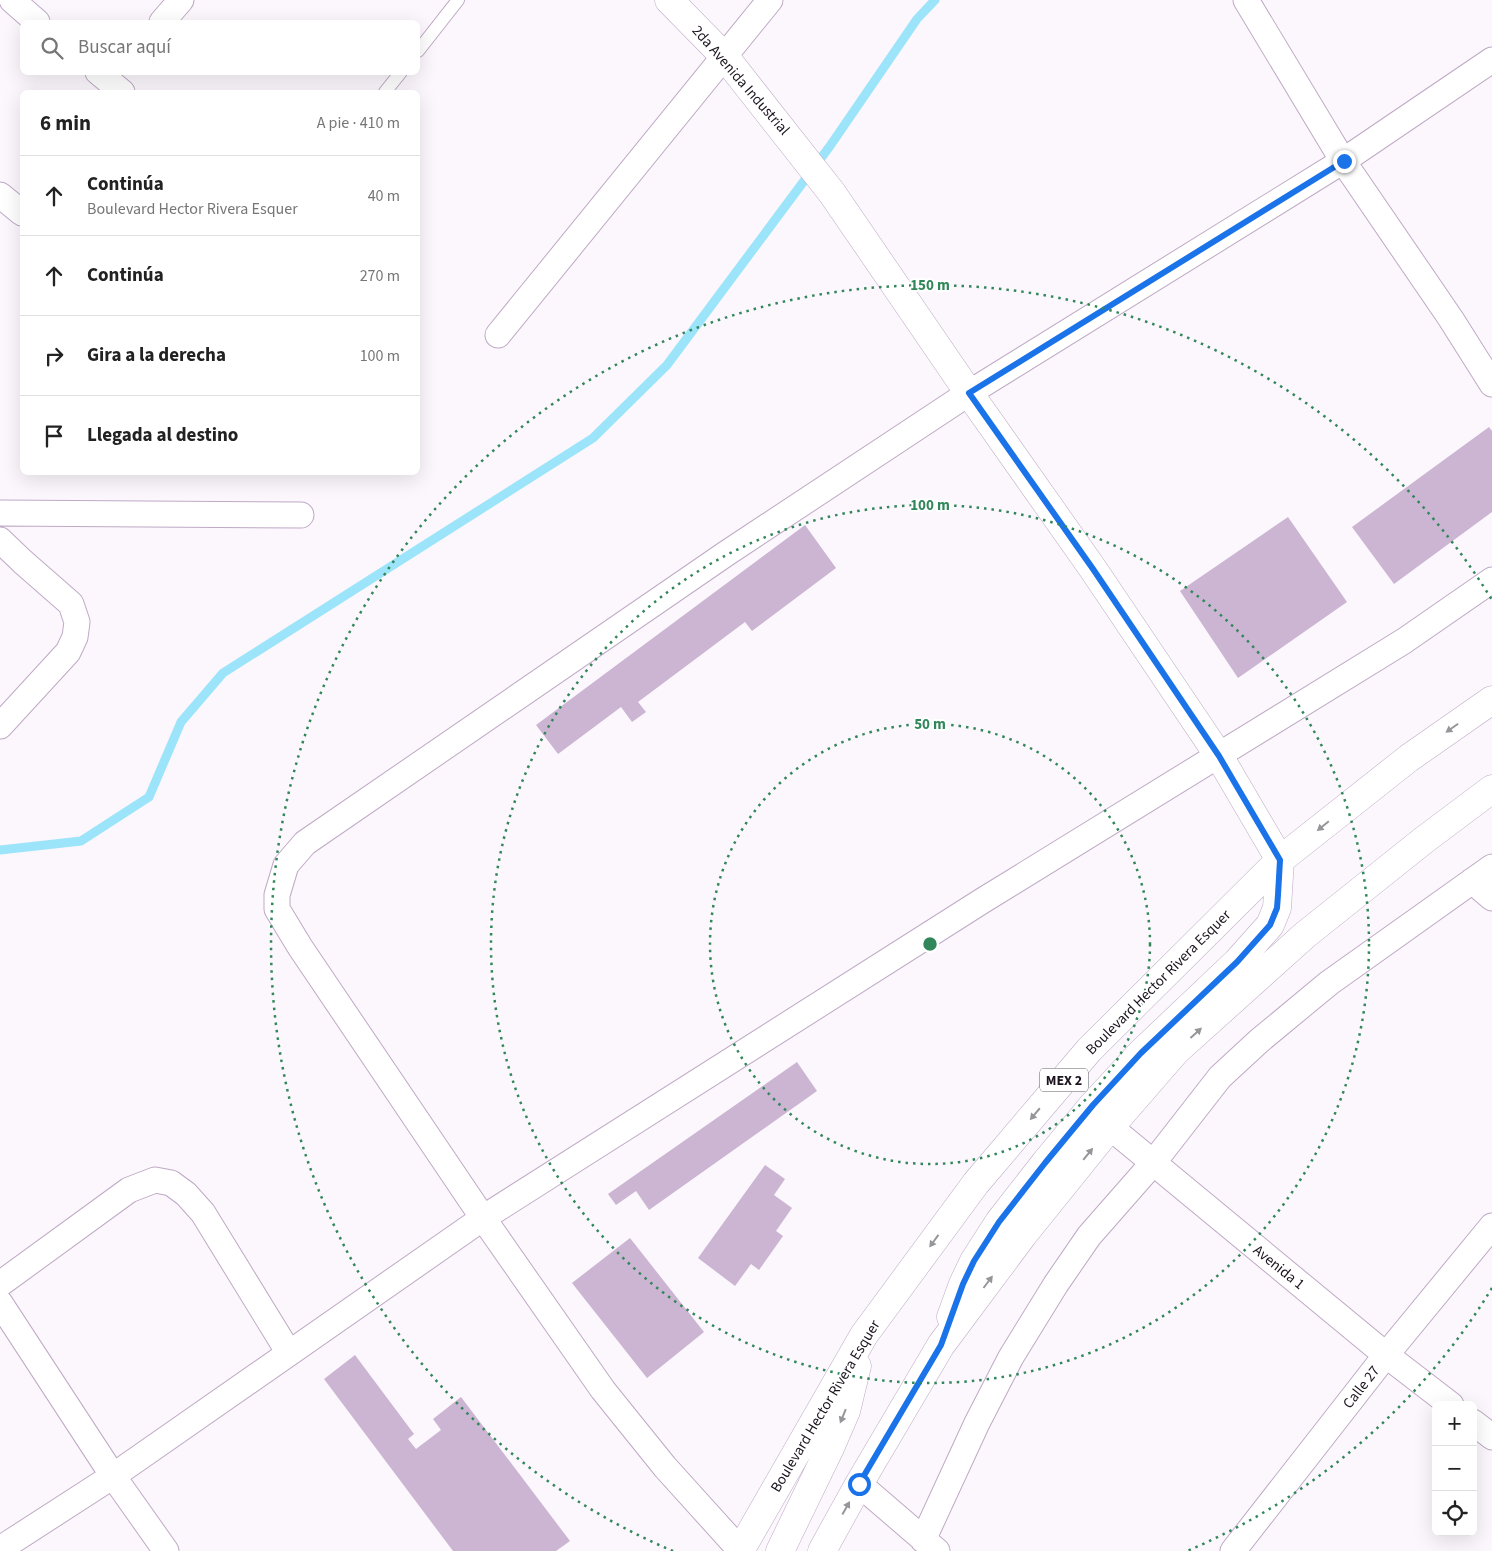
<!DOCTYPE html>
<html lang="es">
<head>
<meta charset="utf-8">
<style>
	:root { --surface:#fff; --page:#f6f6f6; --text:#222; --muted:#767676; --line:#e0e0e0 }
	body { margin:0; font-family:"Source Sans 3",sans-serif; background:var(--page); color:var(--text) }
	.controls { position:absolute; right:15px; bottom:15px; display:grid; overflow:hidden; border-radius:8px; box-shadow:0 5px 20px #0002 }
	.controls button { width:45px; height:45px; display:grid; place-items:center; padding:0; border:0; border-bottom:1px solid var(--line); background:var(--surface); color:var(--text); font:25px sans-serif }
	.stop { position:absolute; width:15px; height:15px; margin:-11px; border:4px solid #1a73e8; border-radius:50%; background:#fff }
	.stop.end { background:#1a73e8; border-color:#fff; box-shadow:0 1px 5px #0008 }
	.list { margin:0; padding:0; list-style:none }
	h2 { display:flex; justify-content:space-between; align-items:center; height:65px; margin:0; padding:0 20px; font-size:21px }
	h2 small { font-size:16px; font-weight:400; color:var(--muted) }
	.list li { display:grid; grid-template-columns:32px 1fr auto; gap:15px; align-items:center; box-sizing:border-box; height:80px; padding:0 20px; border-top:1px solid var(--line) }
	.list b { display:block; font-size:19px; white-space:nowrap }
	.list p { margin:0; font-size:16px; white-space:nowrap; color:var(--muted) }
	.list em { font-size:16px; font-style:normal; color:var(--muted) }
	.icon { flex:none; width:28px; height:28px; fill:none; stroke:currentColor; stroke-width:2; stroke-linecap:round; stroke-linejoin:round }
	.map { position:relative; flex:none; width:1492px; height:1551px; overflow:hidden }
	.search { position:absolute; background:var(--surface); box-shadow:0 5px 20px #0002; left:20px; top:20px; width:400px; height:55px; display:flex; align-items:center; gap:12px; box-sizing:border-box; padding:0 18px; border-radius:8px; color:var(--muted); font-size:19px }
	.panel { position:absolute; background:var(--surface); box-shadow:0 5px 20px #0002; left:20px; top:90px; width:400px; height:385px; border-radius:8px }
	.map>svg:first-child { display:block }
	.lines { fill:none; stroke-linecap:round; stroke-linejoin:round }
	.stream { stroke:#9ce4f9; stroke-width:9 }
	.building { fill:#cbb5d2 }
	.lane-casing { stroke:#bfa9c5; stroke-width:14 }
	.street-casing { stroke:#bfa9c5; stroke-width:27 }
	.secondary-casing { stroke:#bfa9c5; stroke-width:29 }
	.primary-casing { stroke:#bfa9c5; stroke-width:29 }
	.lane { stroke:#fff; stroke-width:12 }
	.street { stroke:#fff; stroke-width:25 }
	.secondary { stroke:#fff; stroke-width:28 }
	.primary { stroke:#fff; stroke-width:28 }
	.oneway { fill:#98959a }
	.route { stroke:#1a73e8; stroke-width:6 }
	.ring { fill:none; stroke:#32875a; stroke-width:2.5; stroke-dasharray:2.5 5 }
	.labels { text-anchor:middle; stroke-width:4; stroke-linejoin:round; paint-order:stroke }
	.shield { fill:#fff; stroke:#5f5a62; stroke-width:1 }
	.shield-label { font-size:14px; font-weight:bold; fill:#1b131e }
	.street-label { font-size:15px; fill:#1b131e; stroke:#fff }
	.centre { fill:#32875a; stroke:#fff; stroke-width:2.5 }
	.ring-label { font-size:15px; text-anchor:middle; font-weight:bold; fill:#32875a; stroke:#fff; stroke-width:4; stroke-linejoin:round; paint-order:stroke }
</style>
</head>
<body>
<div class="map">
<svg width="1492" height="1551" viewBox="0 0 1492 1551">
	<rect width="100%" height="100%" fill="#fbf7fd"/>
	<g class="lines">
		<path class="stream" d="M0,850l81,-9 68,-44 32,-75 42,-49 370,-235 74,-73 163,-219 87,-127 18,-19"/>
	</g>
	<path class="building" d="M1489,427l3,4v81l-98,72 -42,-57z
		M1288,517l59,85 -109,76 -58,-87z
		M805,525l31,43 -84,63 -7,-9 -107,80 8,10 -14,10 -11,-15 -63,47 -22,-29z
		M797,1062l20,29 -168,119 -13,-19 -20,14 -8,-11z
		M765,1165l20,14 -11,16 18,13 -16,23 7,5 -24,34 -8,-6 -16,22 -37,-28z
		M630,1238l74,94 -57,46 -75,-95z
		M355,1355l59,79 -6,5 8,10 25,-19 -8,-11 28,-22 109,144 -14,10h-103l-129,-172z"/>
	<g class="lines">
		<defs>
			<path id="lane" d="M418,51l40,-51
				M385,92l16,-20"/>
			<path id="street" d="M12,0l25,22
				M1246,0l97,161 108,158 41,65
				M162,22l19,-22
				M98,72l24,20
				M0,195l22,18
				M498,335l272,-335
				M0,513l301,2
				M0,540l23,22 48,42 6,18 -2,15 -7,15 -68,74
				M1472,881l20,17
				M1110,1127l276,228 65,50
				M0,1284l129,-94 26,-10 16,3 15,11 17,19 86,140
				M0,1303l113,173 53,75
				M1473,1422l19,15
				M859,1484l78,67
				M923,1540l54,-117 34,-66 45,-73 33,-48 64,-73 67,-86 39,-36 70,-58 163,-116
				M0,1549l113,-73 370,-258 499,-317 422,-260 88,-61
				M740,1550l-75,-83 -62,-77 -120,-172 -183,-271 -23,-38v-14l9,-30 19,-22 422,-290 242,-160 374,-232 149,-101
				M1233,1551l153,-196 106,-129"/>
			<path id="secondary" d="M669,0l56,57 107,136 137,200 124,176 126,187 61,104"/>
			<path id="primary" d="M951,1317l12,-33 11,-23 25,-39 46,-59 48,-58 48,-52 96,-91 33,-37 7,-17 3,-48
				M740,1551l124,-216 112,-152 113,-133 191,-190 129,-102 83,-58
				M780,1551l50,-103 16,-37 11,-45
				M822,1551l37,-67 82,-139 82,-110 87,-108 66,-76 129,-116 119,-95 68,-51"/>
		</defs>
		<use href="#lane" class="lane-casing"/>
		<use href="#street" class="street-casing"/>
		<use href="#secondary" class="secondary-casing"/>
		<use href="#primary" class="primary-casing"/>
		<use href="#lane" class="lane"/>
		<use href="#street" class="street"/>
		<use href="#secondary" class="secondary"/>
		<use href="#primary" class="primary"/>
	</g>
	<defs><path id="oneway-solid" d="M-6-.8H1V-3.2L6.5 0L1 3.2V.8H-6Z" transform="scale(1.25)"/></defs>
	<g class="oneway">
		<use href="#oneway-solid" transform="translate(1452 728) rotate(145)"/>
		<use href="#oneway-solid" transform="translate(1323 826) rotate(141)"/>
		<use href="#oneway-solid" transform="translate(1196 1033) rotate(-42)"/>
		<use href="#oneway-solid" transform="translate(1035 1114) rotate(130)"/>
		<use href="#oneway-solid" transform="translate(1088 1154) rotate(-51)"/>
		<use href="#oneway-solid" transform="translate(934 1241) rotate(126)"/>
		<use href="#oneway-solid" transform="translate(988 1282) rotate(-53)"/>
		<use href="#oneway-solid" transform="translate(843 1416) rotate(112)"/>
		<use href="#oneway-solid" transform="translate(846 1508) rotate(-61)"/>
	</g>
	<g class="lines">
		<path class="route" d="M859,1484l82,-139 22,-61 11,-23 25,-39 46,-59 48,-58 48,-52 96,-91 33,-37 7,-17 1,-13 2,-35 -61,-104 -126,-187 -124,-176 375,-232"/>
	</g>
	<g class="ring">
		<circle cx="930" cy="944" r="220"/>
		<circle cx="930" cy="944" r="439"/>
		<path d="M1492 1288A659 659 0 0 1 1187 1551M673 1551A659 659 0 1 1 1492 600"/>
	</g>
	<g class="labels">
		<rect class="shield" x="1040" y="1068.5" width="48" height="23" rx="4"/>
		<g class="shield-label">
			<text x="1064" y="1085">MEX 2</text>
		</g>
		<g class="street-label">
			<text transform="translate(741 80) rotate(49)" y="5">2da Avenida Industrial</text>
			<text transform="translate(1158 982) rotate(-45)" y="5">Boulevard Hector Rivera Esquer</text>
			<text transform="translate(1279 1267) rotate(39)" y="5">Avenida 1</text>
			<text transform="translate(1361 1387) rotate(-52)" y="5">Calle 27</text>
			<text transform="translate(825 1406) rotate(-59)" y="5">Boulevard Hector Rivera Esquer</text>
		</g>
	</g>
	<circle cx="930" cy="944" r="8" class="centre"/>
	<g class="ring-label">
		<text x="930" y="290">150 m</text>
		<text x="930" y="510">100 m</text>
		<text x="930" y="729">50 m</text>
	</g>
</svg>
<div class="controls">
<button>+</button>
<button>−</button>
<button><svg class="icon" aria-label="locate" viewBox="0 0 24 24"><circle cx="12" cy="12" r="6"/><path d="M12 2v4M12 18v4M2 12h4M18 12h4"/></svg></button>
</div>
<div class="stop" style="left:859px;top:1484px"></div>
<div class="stop end" style="left:1344px;top:161px"></div>
<div class="search"><svg class="icon" aria-label="search" viewBox="0 0 24 24"><circle cx="10" cy="10" r="6"/><path d="M15 15l6 6"/></svg>Buscar aquí</div>
<section class="panel">
<h2>6 min<small>A pie · 410 m</small></h2>
<ul class="list">
<li><svg class="icon" aria-label="ahead" viewBox="0 0 24 24"><path d="M12 20V5M6 11l6-6 6 6"/></svg><div><b>Continúa</b><p>Boulevard Hector Rivera Esquer</p></div><em>40 m</em></li>
<li><svg class="icon" aria-label="ahead" viewBox="0 0 24 24"><path d="M12 20V5M6 11l6-6 6 6"/></svg><div><b>Continúa</b></div><em>270 m</em></li>
<li><svg class="icon" aria-label="right" viewBox="0 0 24 24"><path d="M7 20v-9h11M14 6l5 5-5 5"/></svg><div><b>Gira a la derecha</b></div><em>100 m</em></li>
<li><svg class="icon" aria-label="arrive" viewBox="0 0 24 24"><path d="M6 21V4h12l-3 4 3 4H6"/></svg><div><b>Llegada al destino</b></div></li>
</ul>
</section>
</div>
</body>
</html>
